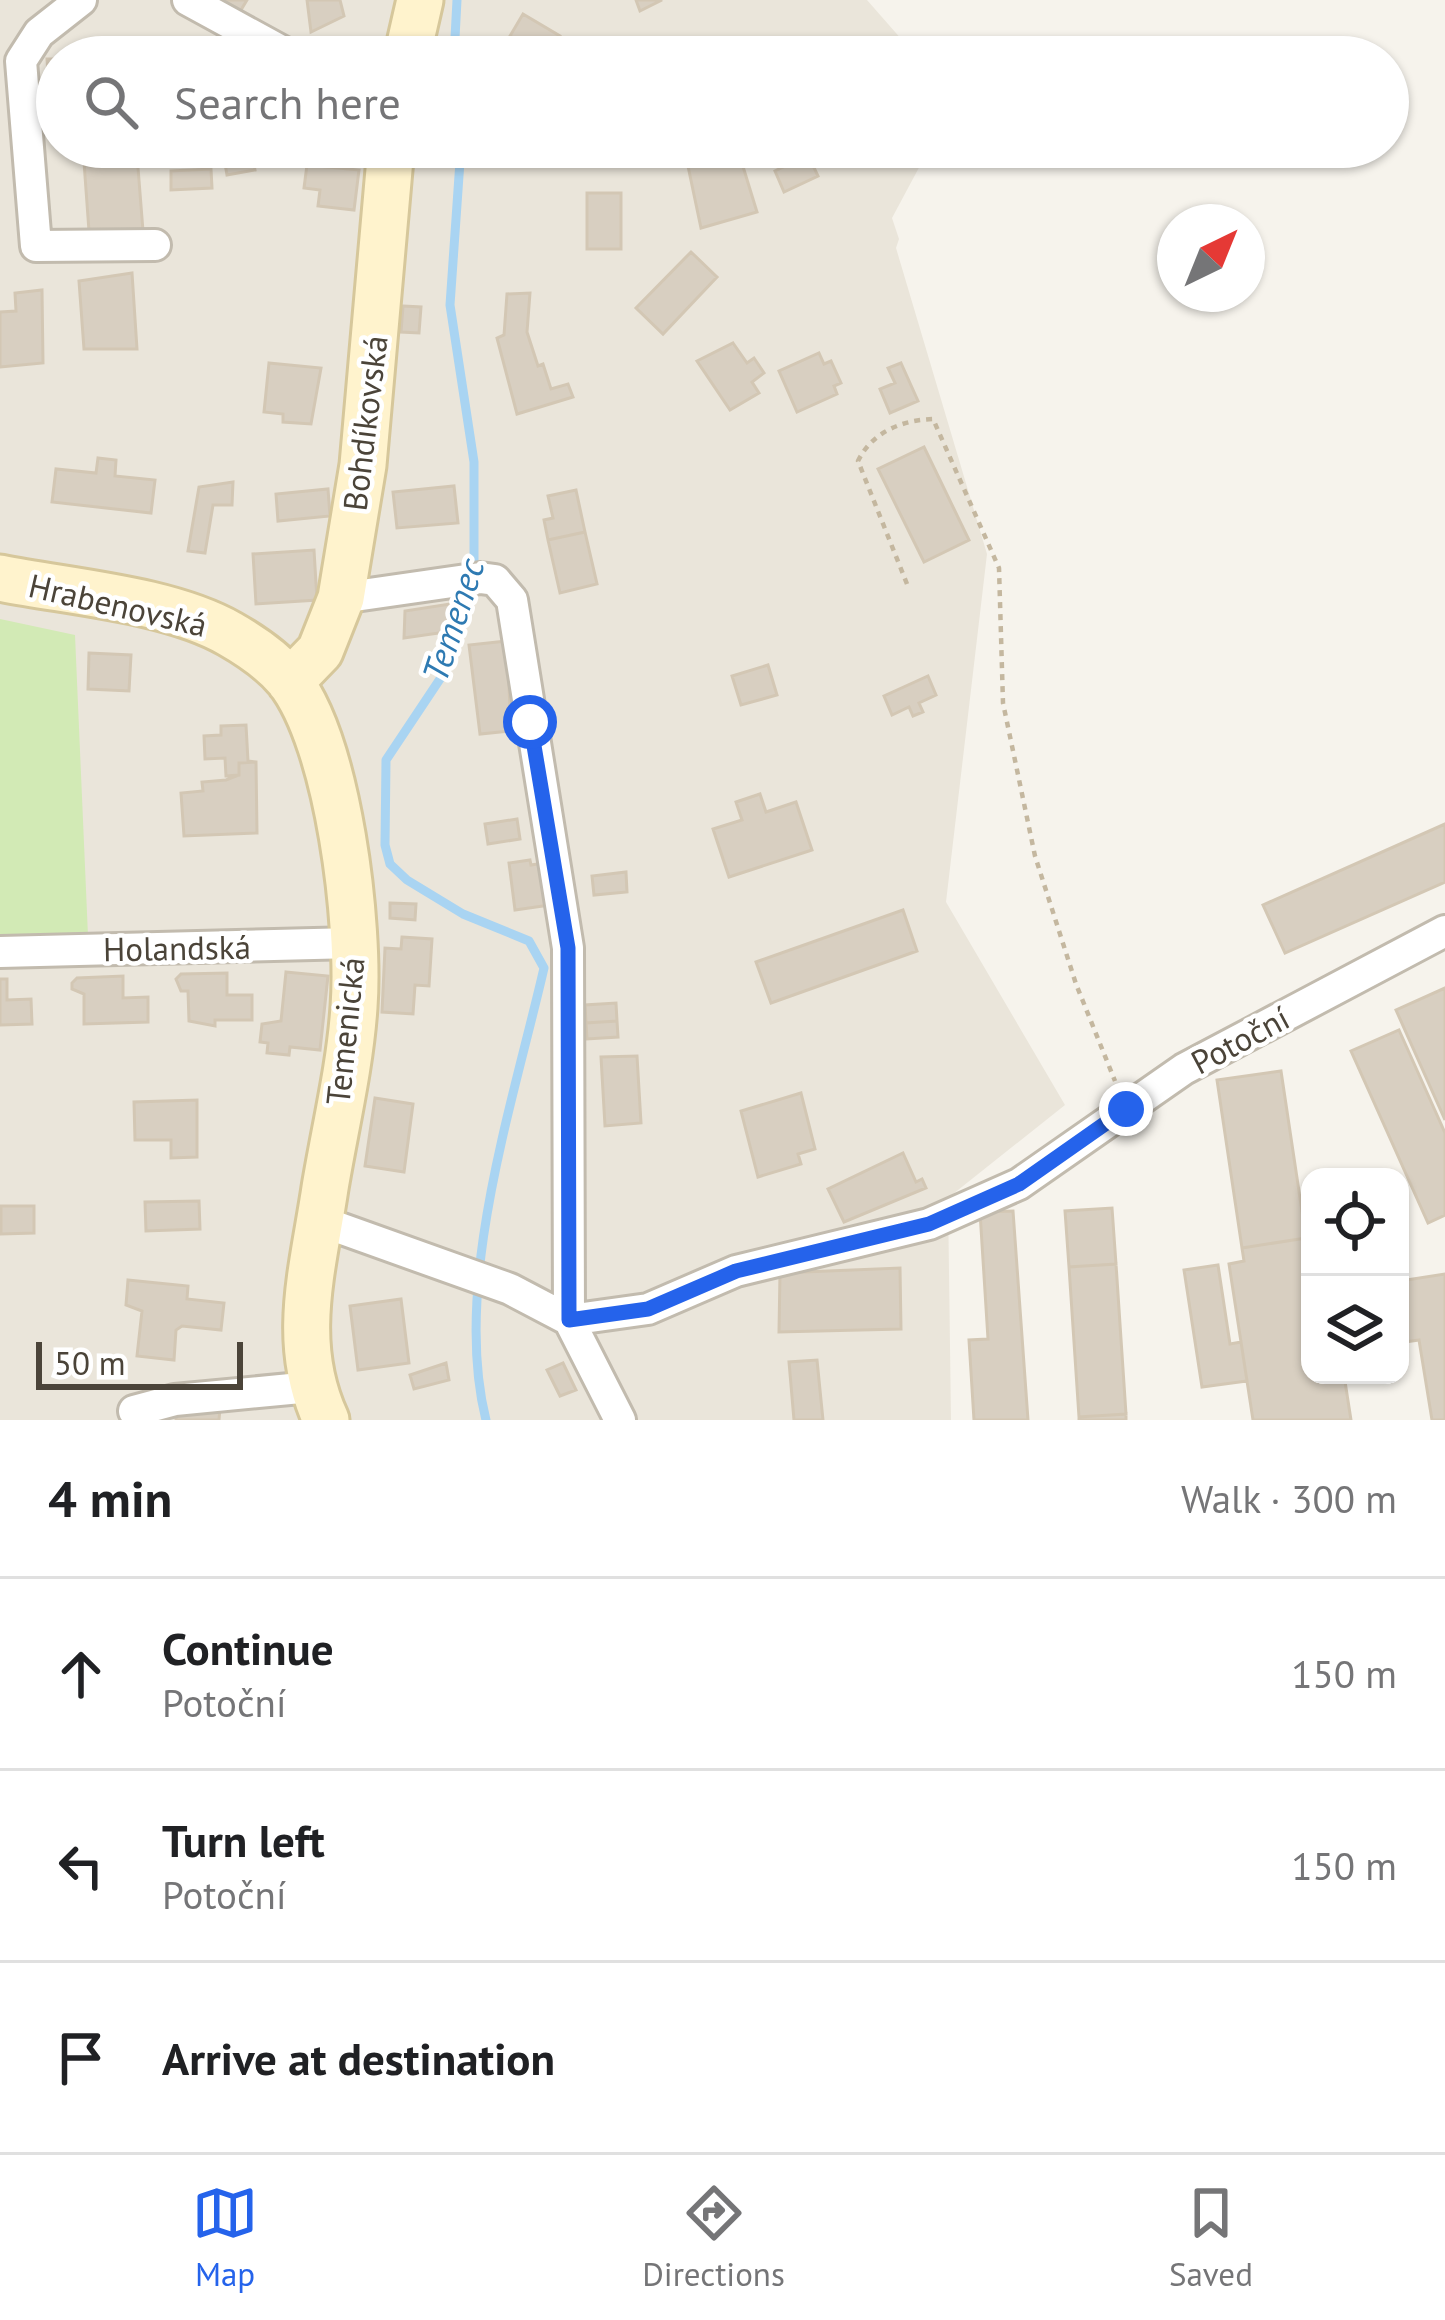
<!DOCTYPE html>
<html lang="en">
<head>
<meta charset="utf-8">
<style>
	:root { --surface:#fff; --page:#f6f6f6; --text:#202124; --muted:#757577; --line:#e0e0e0; --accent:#2563eb }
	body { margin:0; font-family:"PT Sans",sans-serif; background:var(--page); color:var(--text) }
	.controls { position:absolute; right:36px; bottom:36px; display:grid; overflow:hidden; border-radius:24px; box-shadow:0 3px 9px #0004 }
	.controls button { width:108px; height:108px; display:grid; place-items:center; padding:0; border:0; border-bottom:3px solid var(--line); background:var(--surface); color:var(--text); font:60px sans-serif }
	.compass { position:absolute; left:1157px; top:204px; width:108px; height:108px; border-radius:50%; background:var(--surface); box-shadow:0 3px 9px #0004; rotate:43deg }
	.scale { position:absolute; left:36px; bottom:30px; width:207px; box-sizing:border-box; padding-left:12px; border:6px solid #4b4439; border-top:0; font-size:33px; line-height:42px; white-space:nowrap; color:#4b4439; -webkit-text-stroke:9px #fff; paint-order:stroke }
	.stop { position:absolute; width:36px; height:36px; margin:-27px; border:9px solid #2563eb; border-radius:50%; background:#fff }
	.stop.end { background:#2563eb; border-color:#fff; box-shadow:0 3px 12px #0008 }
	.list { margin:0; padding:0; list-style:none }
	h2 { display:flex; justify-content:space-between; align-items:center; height:156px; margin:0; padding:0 48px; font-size:51px }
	h2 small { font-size:39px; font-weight:400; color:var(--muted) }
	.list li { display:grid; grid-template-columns:78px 1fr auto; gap:36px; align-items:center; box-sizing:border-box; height:192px; padding:0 48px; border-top:3px solid var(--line) }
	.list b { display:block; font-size:45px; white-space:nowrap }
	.list p { margin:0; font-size:39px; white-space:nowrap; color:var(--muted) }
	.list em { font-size:39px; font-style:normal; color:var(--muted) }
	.icon { flex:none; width:66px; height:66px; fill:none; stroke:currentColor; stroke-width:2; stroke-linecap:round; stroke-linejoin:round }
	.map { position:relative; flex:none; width:1445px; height:1420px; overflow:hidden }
	.search { position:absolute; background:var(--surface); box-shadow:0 3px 9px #0004; left:36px; right:36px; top:36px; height:132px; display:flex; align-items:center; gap:30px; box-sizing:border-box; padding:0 42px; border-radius:66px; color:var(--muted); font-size:45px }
	.sheet { height:732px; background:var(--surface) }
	nav { display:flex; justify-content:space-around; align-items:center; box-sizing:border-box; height:168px; border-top:3px solid var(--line); background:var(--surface); font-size:33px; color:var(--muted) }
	nav a { display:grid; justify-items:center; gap:6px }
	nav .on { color:var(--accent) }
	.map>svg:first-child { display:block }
	.residential { fill:#eae5da }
	.green { fill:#d2eab5 }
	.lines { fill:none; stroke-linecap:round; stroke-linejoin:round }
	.stream { stroke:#a9d4f2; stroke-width:9 }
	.building { fill:#d8cfc1; stroke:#d3c7b4; stroke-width:3 }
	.street-casing { stroke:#c2bbae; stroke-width:36 }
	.secondary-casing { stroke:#d6c79b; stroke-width:51 }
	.path { stroke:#c4b79f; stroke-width:4.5; stroke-dasharray:6 6; stroke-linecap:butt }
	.street { stroke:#fff; stroke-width:30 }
	.secondary { stroke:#fff3cd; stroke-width:45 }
	.route { stroke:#2563eb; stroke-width:15 }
	.labels { text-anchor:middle; stroke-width:9; stroke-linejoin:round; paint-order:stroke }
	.street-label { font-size:33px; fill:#4b4439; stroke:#fff }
	.water-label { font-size:36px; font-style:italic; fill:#2e7ab2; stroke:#fff }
</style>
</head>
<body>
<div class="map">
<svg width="1445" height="1420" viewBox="0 0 1445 1420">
	<rect width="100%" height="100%" fill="#f6f3ec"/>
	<path class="residential" d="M0,0h867l50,57h-860v90h873l-38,71 7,21 -3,9 91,306 -41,348 119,203 -117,93 3,222h-951z"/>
	<path class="green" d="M0,619l75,16 13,301 -88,1z"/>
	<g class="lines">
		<path class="stream" d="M454,57l3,-57
			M461,147l-11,158 24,157v109
			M469,587l-25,86 -58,87 -1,85 5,19 17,16 56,34 66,27 15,27c-31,135 -92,317 -58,452"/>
	</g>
	<path class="building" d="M214,0h33l-9,15z
		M307,0h33l4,16 -33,16z
		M636,0h26l-22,11z
		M523,14l37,22 -7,21h-27l5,-9 -21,-12z
		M243,42l3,15h-42l-1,-7z
		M47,59h10v69h-5z
		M222,147h29l4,23 -28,5z
		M684,147h53l20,65 -56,16z
		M137,155l6,76h-54l-5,-69z
		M808,155l10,21 -34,16 -9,-21z
		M307,165l52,5 -5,40 -36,-4 2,-16 -16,-2z
		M211,169l1,19 -41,2v-19z
		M587,193h34v56h-34z
		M691,252l26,25 -54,57 -27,-26z
		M132,273l5,76h-53l-5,-68z
		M42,290l1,73 -43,4v-55l16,-1 -1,-18z
		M530,293l-3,39 11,34 5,-2 8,25 17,-5 5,13 -56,17 -20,-76 7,-3 3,-41z
		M403,306l18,1 -2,26 -18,-1z
		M733,343l14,20 7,-5 10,15 -12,9 7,11 -29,17 -33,-49z
		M819,353l5,11 7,-3 10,22 -7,3 3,8 -40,18 -18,-41z
		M269,363l52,5 -10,56 -28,-2v-8l-19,-2z
		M901,363l17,38 -28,12 -10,-24 15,-6 -7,-15z
		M924,447l45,93 -45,22 -46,-93z
		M98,458l18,2 -1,16 40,4 -4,33 -99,-11 4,-33 40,4z
		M233,482l-1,23h-19l-8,48 -17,-2 11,-64z
		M454,486l4,37 -61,5 -4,-36z
		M328,489l2,27 -52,5 -2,-27z
		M576,490l9,42 -37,8 -4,-20 9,-2 -5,-22z
		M585,532l12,52 -37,9 -12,-53z
		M314,550l3,50 -61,4 -3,-50z
		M450,604l-4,28 -42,6 1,-27z
		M507,641l4,90 -31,3 -11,-89z
		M89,653l42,2 -2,36 -41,-2z
		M768,665l9,30 -36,10 -9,-29z
		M928,676l8,19 -17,8 4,9 -10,4 -4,-9 -17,8 -8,-19z
		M246,725l2,36 8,1 -17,1v12l-13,1 -1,-18 -20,1 -1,-23 17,-1v-9z
		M256,762l1,71 -73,3 -3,-43 22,-2 -1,-9 24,-2 13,-5v-12z
		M760,794l6,18 30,-10 16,48 -83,27 -16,-48 29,-9 -6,-18z
		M517,819l3,20 -32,5 -3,-20z
		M1445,824v58l-160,71 -22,-48z
		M530,860l1,5 13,-2 6,42 -35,5 -6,-47z
		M626,872l1,20 -33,3 -2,-19z
		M390,903l26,1 -1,16 -25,-2z
		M903,910l14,41 -146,52 -15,-41z
		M402,937l30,2 -3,47 -14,-1 -2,29 -31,-2 3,-64 16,1z
		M286,972l42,4 -8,74 -30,-3 -1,8 -22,-2 1,-10 -8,-1 2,-18 19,-3z
		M227,973v22h25v25h-37v6l-26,-5 -1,-30h-7l-5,-12 5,-5z
		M123,976v22l25,-1v25l-64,2v-30l-12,-5v-6l5,-5z
		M0,979h7v21l24,-1 1,25 -32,1z
		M1445,988v132l-49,-110z
		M616,1003l1,18 -31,2 -1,-18z
		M617,1021l1,16 -31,2 -1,-16z
		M1399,1030l46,103v82l-17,8 -77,-172z
		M637,1056l4,67 -36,3 -4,-69z
		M1281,1071l25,167 -64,10 -25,-168z
		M801,1093l14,56 -17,5 3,10 -43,13 -17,-66z
		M375,1098l38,6 -9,68 -39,-6z
		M197,1100v57l-26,1v-18h-36l-1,-38z
		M903,1153l13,29 6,-3 4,9 -82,34 -16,-33z
		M199,1201l1,28 -54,2 -1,-29z
		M1,1206h33v27l-33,1z
		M1112,1208l4,56 -47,3 -4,-56z
		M1013,1211l15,209h-54l-5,-80 19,-1 -8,-127z
		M1306,1238l4,137h34l7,45h-98l-24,-156 15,-3 -2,-13z
		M1116,1264l10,150 -47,3 -10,-150z
		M1218,1265l12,79 11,-2 6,39 -45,6 -18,-117z
		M900,1268l1,61 -122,3 1,-59z
		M1445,1274v146h-13l-13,-80 -14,2 -5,-61z
		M128,1280l60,6 -1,13 37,4 -3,27 -39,-4 -6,4 -2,30 -37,-4 5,-45 -16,-6z
		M401,1299l8,64 -51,7 -8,-64z
		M817,1360l6,60h-29l-5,-58z
		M446,1363l3,17 -35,9 -4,-14z
		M563,1363l13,27 -16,6 -13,-26z
		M177,1406l43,2 -1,12h-43z
		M1126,1414v6h-47v-3z"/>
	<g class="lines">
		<defs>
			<path id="street" d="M81,0l-42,33 -18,28 15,185 119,-1
				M188,0l104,57
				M341,598l139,-20 15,2 17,20 56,348 1,372 51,100
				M0,952l354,-9
				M320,1221l190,68 59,31 79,-11 88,-38 193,-47 90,-40 165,-115 261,-138
				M134,1411l41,-11 136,-13"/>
			<path id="secondary" d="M407,57l13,-57
				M0,578c70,14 169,21 230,56 21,12 42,26 58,45 51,64 72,247 66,328 -4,60 -19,121 -29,181 -12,81 -35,154 1,232
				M290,682l30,-31 21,-53 22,-133 28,-318"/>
		</defs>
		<use href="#street" class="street-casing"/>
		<use href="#secondary" class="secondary-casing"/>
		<path class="path" d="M907,584l-49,-123c14,-29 44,-41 75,-42l66,149 4,135 32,153 41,128 39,97"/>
		<use href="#street" class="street"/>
		<use href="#secondary" class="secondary"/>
	</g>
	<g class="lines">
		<path class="route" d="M530,722l38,226 1,372 79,-11 88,-38 193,-47 90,-40 107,-75"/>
	</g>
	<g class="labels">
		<g class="street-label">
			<text transform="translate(365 423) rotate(-83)" y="12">Bohdíkovská</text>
			<text transform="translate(118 605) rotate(13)" y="12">Hrabenovská</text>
			<text transform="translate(177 948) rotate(-1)" y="12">Holandská</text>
			<text transform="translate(345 1031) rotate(-84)" y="12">Temenická</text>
			<text transform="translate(1240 1040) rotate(-28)" y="12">Potoční</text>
		</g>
		<g class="water-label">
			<text transform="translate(453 620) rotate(-72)" y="13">Temenec</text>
		</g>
	</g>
</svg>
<div class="controls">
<button><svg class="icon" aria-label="locate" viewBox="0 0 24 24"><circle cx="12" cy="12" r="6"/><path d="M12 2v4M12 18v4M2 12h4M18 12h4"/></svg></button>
<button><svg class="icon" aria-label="layers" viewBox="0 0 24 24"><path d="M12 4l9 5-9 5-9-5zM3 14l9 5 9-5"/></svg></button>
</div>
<svg class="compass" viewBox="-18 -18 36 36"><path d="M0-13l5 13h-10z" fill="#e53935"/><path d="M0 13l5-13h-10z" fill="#757577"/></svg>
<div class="scale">50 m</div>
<div class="stop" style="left:530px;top:722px"></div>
<div class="stop end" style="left:1126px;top:1109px"></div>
<div class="search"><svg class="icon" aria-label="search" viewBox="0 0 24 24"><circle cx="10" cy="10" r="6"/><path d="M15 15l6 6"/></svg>Search here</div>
</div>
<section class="sheet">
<h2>4 min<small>Walk · 300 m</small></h2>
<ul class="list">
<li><svg class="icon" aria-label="ahead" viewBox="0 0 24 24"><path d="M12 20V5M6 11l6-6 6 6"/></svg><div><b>Continue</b><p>Potoční</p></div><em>150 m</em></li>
<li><svg class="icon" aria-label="left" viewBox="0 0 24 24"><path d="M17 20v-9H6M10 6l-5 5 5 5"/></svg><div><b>Turn left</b><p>Potoční</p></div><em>150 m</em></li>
<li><svg class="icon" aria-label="arrive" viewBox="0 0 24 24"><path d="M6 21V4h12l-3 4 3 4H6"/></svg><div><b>Arrive at destination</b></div></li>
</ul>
</section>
<nav>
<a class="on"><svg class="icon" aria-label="map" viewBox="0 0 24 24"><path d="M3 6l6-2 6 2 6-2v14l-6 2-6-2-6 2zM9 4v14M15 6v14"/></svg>Map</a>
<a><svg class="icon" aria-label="directions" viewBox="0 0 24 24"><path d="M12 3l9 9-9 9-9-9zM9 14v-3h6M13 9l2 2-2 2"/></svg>Directions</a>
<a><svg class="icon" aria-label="saved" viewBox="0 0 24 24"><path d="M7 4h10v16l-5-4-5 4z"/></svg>Saved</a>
</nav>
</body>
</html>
